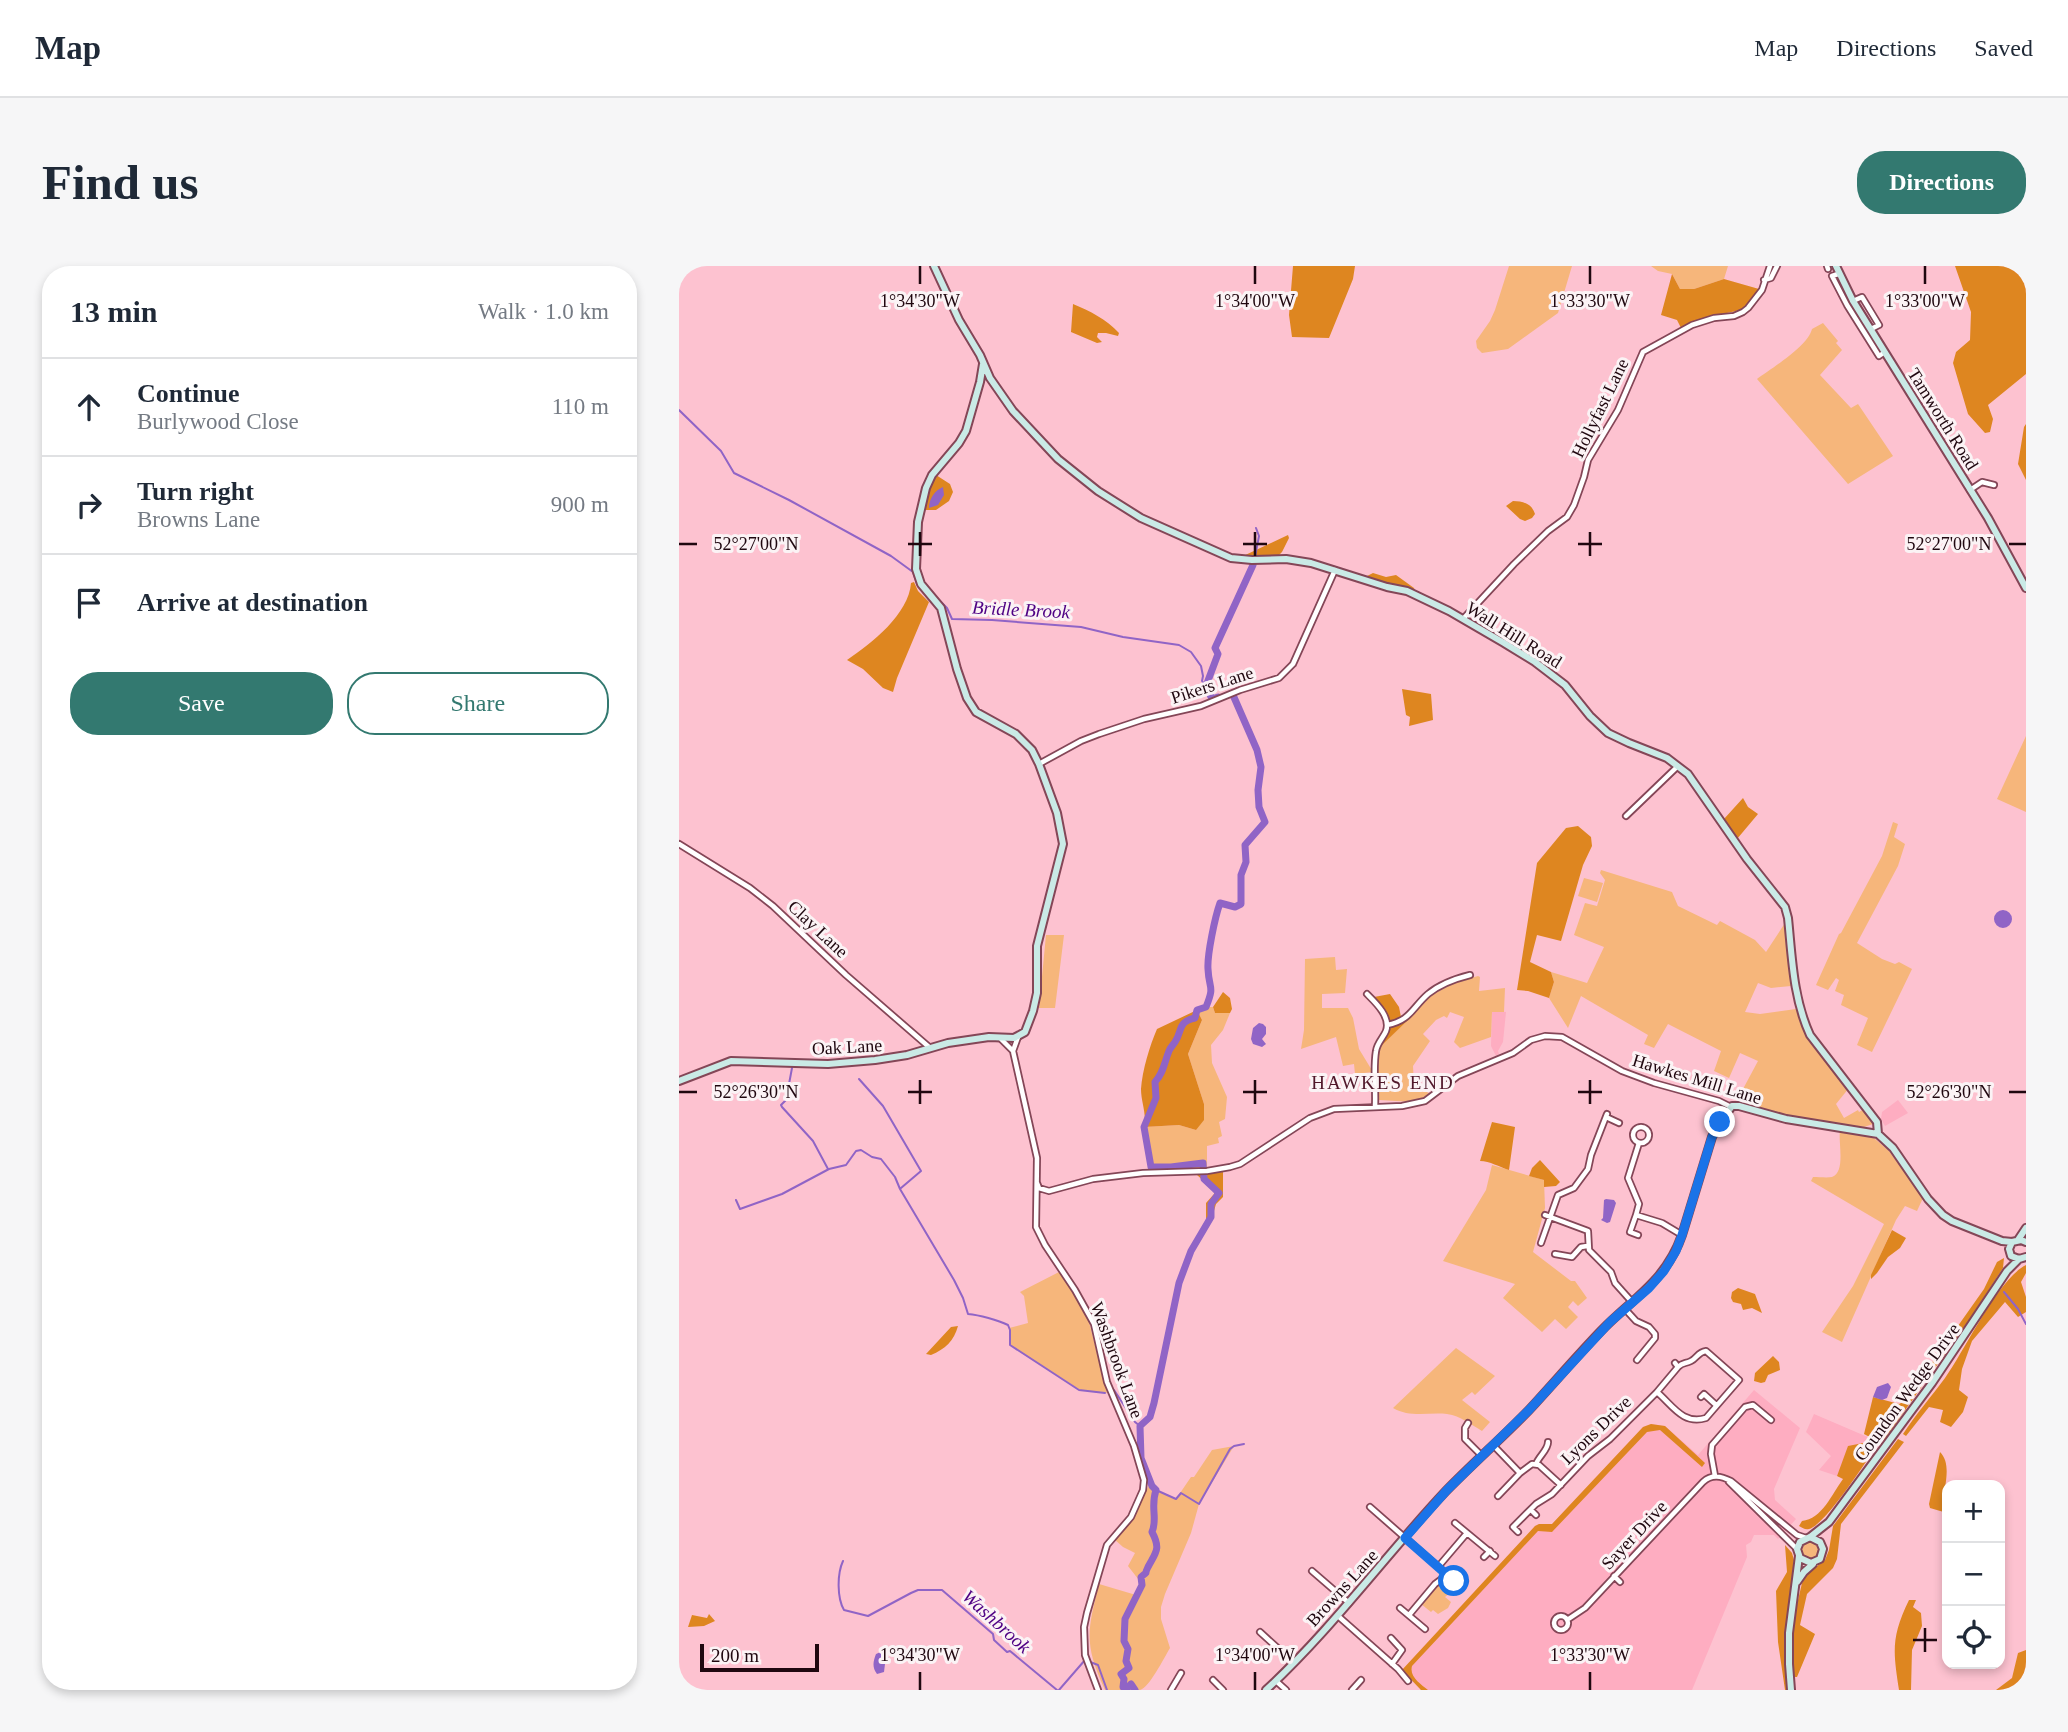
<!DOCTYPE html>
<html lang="en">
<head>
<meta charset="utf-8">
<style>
	:root { --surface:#fff; --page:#f6f6f7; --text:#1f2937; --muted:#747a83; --line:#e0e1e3; --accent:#337970 }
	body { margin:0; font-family:Georgia,serif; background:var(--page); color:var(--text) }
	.controls { position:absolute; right:21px; bottom:21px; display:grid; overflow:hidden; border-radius:14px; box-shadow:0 4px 10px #0003 }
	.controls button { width:63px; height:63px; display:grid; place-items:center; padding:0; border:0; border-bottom:2px solid var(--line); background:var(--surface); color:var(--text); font:35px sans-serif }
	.scale { position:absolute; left:21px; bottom:18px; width:119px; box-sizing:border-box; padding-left:7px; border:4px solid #1f070f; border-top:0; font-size:19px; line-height:24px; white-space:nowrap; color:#1f070f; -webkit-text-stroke:5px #fbf3f5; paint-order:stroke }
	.stop { position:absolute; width:21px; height:21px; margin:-16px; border:5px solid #1a73e8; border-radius:50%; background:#fff }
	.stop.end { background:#1a73e8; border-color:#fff; box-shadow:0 2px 7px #0008 }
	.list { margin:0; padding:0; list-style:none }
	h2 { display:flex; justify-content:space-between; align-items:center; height:91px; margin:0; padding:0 28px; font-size:30px }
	h2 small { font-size:23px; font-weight:400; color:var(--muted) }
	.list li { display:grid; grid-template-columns:46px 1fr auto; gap:21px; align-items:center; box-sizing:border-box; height:98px; padding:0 28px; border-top:2px solid var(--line) }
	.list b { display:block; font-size:26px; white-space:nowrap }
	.list p { margin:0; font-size:23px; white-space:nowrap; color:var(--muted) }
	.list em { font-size:23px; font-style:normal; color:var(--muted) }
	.actions { display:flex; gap:14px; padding:21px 28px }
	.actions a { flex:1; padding:16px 0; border:2px solid var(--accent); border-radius:28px; text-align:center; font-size:24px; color:var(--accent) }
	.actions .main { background:var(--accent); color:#fff }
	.icon { flex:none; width:38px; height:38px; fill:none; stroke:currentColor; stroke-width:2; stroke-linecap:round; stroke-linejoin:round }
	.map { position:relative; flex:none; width:1347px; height:1424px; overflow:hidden; border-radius:28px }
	header { display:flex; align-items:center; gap:42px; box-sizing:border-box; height:98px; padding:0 35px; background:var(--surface); border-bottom:2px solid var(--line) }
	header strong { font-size:33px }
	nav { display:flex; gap:38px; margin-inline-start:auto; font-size:24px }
	.intro { display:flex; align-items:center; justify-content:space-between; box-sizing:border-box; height:168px; padding:0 42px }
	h1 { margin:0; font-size:49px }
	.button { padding:18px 32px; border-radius:28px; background:var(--accent); color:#fff; font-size:24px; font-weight:700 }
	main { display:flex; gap:42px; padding:0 42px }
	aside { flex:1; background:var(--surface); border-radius:28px; box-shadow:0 4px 10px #0003 }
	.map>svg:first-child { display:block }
	.built { fill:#feadc1 }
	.green { fill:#f6b67b }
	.forest { fill:#de8620 }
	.water { fill:#9064c6 }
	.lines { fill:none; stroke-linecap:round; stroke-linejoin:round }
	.stream { stroke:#9064c6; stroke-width:2 }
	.river { stroke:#9064c6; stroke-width:7 }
	.street-casing { stroke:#844657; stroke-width:8 }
	.secondary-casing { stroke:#844657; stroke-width:10 }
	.street { stroke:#fff; stroke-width:4.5 }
	.secondary { stroke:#caeae6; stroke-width:6 }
	.route { stroke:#1a73e8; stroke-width:9 }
	.ticks { fill:none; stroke:#1f070f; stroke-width:2.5 }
	.labels { text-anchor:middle; stroke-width:6; stroke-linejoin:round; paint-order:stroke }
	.street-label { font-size:18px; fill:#1f070f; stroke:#fbf3f5 }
	.water-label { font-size:19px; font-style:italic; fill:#4f0284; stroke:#fbf3f5 }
	.neighbourhood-label { font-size:19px; letter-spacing:2px; fill:#50172a; stroke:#fbf3f5 }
	.ticks-label { font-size:18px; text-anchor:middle; fill:#1f070f; stroke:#fbf3f5; stroke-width:6; stroke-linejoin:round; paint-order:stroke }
</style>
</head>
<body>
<header>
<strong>Map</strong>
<nav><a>Map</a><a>Directions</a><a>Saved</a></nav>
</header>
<div class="intro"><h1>Find us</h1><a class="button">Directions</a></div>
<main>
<aside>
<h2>13 min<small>Walk · 1.0 km</small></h2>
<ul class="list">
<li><svg class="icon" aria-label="ahead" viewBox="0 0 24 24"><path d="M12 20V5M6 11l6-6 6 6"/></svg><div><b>Continue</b><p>Burlywood Close</p></div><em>110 m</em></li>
<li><svg class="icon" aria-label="right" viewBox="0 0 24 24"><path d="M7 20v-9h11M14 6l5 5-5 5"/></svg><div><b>Turn right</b><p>Browns Lane</p></div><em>900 m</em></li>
<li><svg class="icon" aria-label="arrive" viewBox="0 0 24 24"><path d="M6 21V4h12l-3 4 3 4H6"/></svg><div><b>Arrive at destination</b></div></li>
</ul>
<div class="actions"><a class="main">Save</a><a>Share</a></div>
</aside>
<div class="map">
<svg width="1347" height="1424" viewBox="0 0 1347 1424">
	<rect width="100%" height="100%" fill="#fdc2d0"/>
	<path class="built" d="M813,745l14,1 -3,30 -5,9 1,3 -3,2 -5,-10z
		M1219,834l10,13 -23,13 -4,-7 1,-7z
		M1075,1124l46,38 -26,61 1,11 21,19 -18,20 -4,-4h-20l-3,7 -5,3 1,12 -55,133h-271l-19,-20 133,-144 4,-2h13l91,-97 8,-3 14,2 33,29z
		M1135,1148l63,27 -1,6 -13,-4 -18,15 -8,18 -18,-6 12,-14 -25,-24z"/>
	<path class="green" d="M830,0h63l-14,47 -50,36 -26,4 -5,-5 -1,-7 14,-20 5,-11z
		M972,0h77l-4,13 -30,10h-14l-8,-15 -14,-3z
		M1144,57l15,18 -2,2 6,7 -22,25 31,33 7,-4 35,52 -45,28 -91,-105c15,-11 51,-33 55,-50z
		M1347,470v76l-29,-13z
		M1214,556l5,2 -4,13 11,7 -7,22 -41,77 25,16 13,5 4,-2 13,7 -40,83 -15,-7 11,-27 -27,-13 3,-10 -9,-4 4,-11 -3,-2 -8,12 -12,-5 23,-51 2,-1 41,-77z
		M922,604l71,22 6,14 39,19 3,-4 35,19 11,12 19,-29 6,63 -20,2 -13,-5 -13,29 15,2 36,-5 11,27 42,52 -13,16 8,14 14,-8 1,2 5,-3 9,15 -9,3 -69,-10 -54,-14 4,-12 -2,-2 15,-28 -18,-8 -11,25 -15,-7 7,-20 -53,-27 -14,24 -10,-4 4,-9 -67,-39 -13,32 -19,-30 5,-16 -3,-10 36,11 17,-36 -30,-12 11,-32 12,3 8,-26 -5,-7z
		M905,612l19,5 -6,19 -19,-6z
		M367,669h18l-9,73h-16z
		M656,691l1,13 11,-1 -2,24 -23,1v14h26l5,10 6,31 14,23 -18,2 -1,-10 -11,2 -7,-29 -35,12 3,-19 1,-71z
		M799,710l2,1 -1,14 26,-3 -1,24h-12l-1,25 -31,11 -6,-6 10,-25 -14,-5 -3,6 -3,-2 -8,4 -13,14 7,7 -17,25 1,20 17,8 -18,8 -34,-2 -1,-8v-43l54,-54 20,-11z
		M527,741h7l2,6h15l-7,17 -12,15 1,18 15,34 -2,22 -6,3 3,14 -4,2 1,5 -12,3v22l-56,-1 -7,-40 35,-2 17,5 8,-26 -16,-50 14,-34 -5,-10z
		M1161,865l34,7 15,13 34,47 -6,13 -12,-5 -9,14 -54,122 -20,-10 31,-46 31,-62 -73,-43 2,-4c6,0 14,1 19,0 14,-5 6,-35 8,-46z
		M813,899l52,15 1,28 -12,44 38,29h4l12,17 -9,8 -5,-5 -5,6 10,10 -12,12 -11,-10 -13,13 -39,-34 12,-14 -72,-23 43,-71z
		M380,1006l19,27 11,23 18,71 -27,-3 -70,-45 -1,-17 19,-5 -4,-27 -4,-4z
		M777,1082l39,28 -20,19 -3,-3 -10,8 28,22 -8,9c-12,-7 -21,-15 -35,-17 -18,-2 -37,4 -54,-6z
		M555,1180l-35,58 -8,29 -26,61 -4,13v12l9,29c-6,10 -21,40 -30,42 -10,0 -24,0 -35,0 -21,-46 -18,-58 -6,-106l37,11 6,-11 -14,-18 7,-13 -12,-6 -9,-8 17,-17 19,-39 6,7 20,9 15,-22h3l18,-27z
		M1123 1284a9 9 0 1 1 18 0a9 9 0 1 1-18 0Z
		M767,1313h4l7,8 -12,10 6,5 -3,6 -10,6 -5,-4 -2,2 -10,-8 14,-16z"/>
	<path class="forest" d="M614,0h62l-2,13 -24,59 -37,-1 -3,-22z
		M1276,0h71v108l-38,31 5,14 -3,13 -5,1 -17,-19 -15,-51 3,-11 14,-12 1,-28z
		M993,8l8,15h14l30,-10 35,10c-12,25 -23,21 -46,27 -11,3 -21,7 -32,12l-4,-8 -16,-5z
		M394,38c17,7 33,15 46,29l-1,3 -12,-3h-8l-1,4 5,5 -5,1 -26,-11z
		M1347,158v56l-8,-16 6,-37z
		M257,209l14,9 3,8 -4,9 -13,9h-13l7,-26z
		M834,235c10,0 19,3 22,13l-3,4 -7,3 -5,-2 -14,-13z
		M609,269l1,3 -7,14 -3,3 -38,2z
		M694,307l13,4 10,-2 18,13 2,5c-16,-8 -33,-8 -49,-17z
		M235,316l4,9 11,11 -32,76 -4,14 -10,-4 -20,-19 -16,-9c24,-16 62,-46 64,-77z
		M723,423l29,5 2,26 -24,6 1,-9 -4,-2z
		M1064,532l5,9 10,7 -21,25 -13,-20z
		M899,560l13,11 1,9 -9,19 -22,76 -24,-6 -7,27 21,10 3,10 -5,16 -21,-7 -11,-1 20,-127 29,-35z
		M544,726l7,6 2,11 -2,4h-15l-2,-6z
		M711,728l9,13 2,10 5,-2 5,2 -33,32 8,-12 2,-11 -14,-29z
		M518,744l5,10 -14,34 16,50v16l-8,10 -17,-5 -35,2c3,-13 -3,-25 -3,-38 1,-18 9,-44 16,-60z
		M813,856l23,5 -6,43c-10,-3 -19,-9 -29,-9z
		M861,894l20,22 -4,4 -12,1v-7l-15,-4 3,-8z
		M544,906v25l-7,7 -5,17 -5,-2v-16l8,-9v-4l-17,-15z
		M1213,964l14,8 -6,10 -12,9 -11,16 -6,6v-4z
		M1325,992l-1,10 -32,49 -87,123 -7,1 -13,-7 9,-37 26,7 6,-3 79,-112 13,-27z
		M1347,999v8l-5,9 5,15v15l-8,5 -13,-15 -33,39 -10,28 -3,21 9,7 -5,15 -12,15 -11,-5 3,-12 -14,-3 -23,29 -3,-2c13,-20 28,-37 42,-56 20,-28 53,-99 81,-113z
		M1059,1022l17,6 7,19 -10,-5 -9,2 -2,-6 -8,-2 -2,-4 1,-6z
		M279,1060c-4,15 -13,23 -27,29l-5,-1 25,-27z
		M1094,1090l6,6 1,8 -12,5 -3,7 -4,1 -7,-2 1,-8z
		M972,1158l14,2 40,37 -3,4 -42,-37 -13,2 -95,100 -14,-1 -126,135c-3,11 9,18 16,24h-7l-19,-20 133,-144 4,-2h13l91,-97z
		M1219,1173l6,3 -63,82 -4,35 -4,9 -26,26 -7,31 15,9 -18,43h-3l-2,-24 3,-40 7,-30 6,-10 17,-13 4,-10 4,-24z
		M1184,1177l13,4c-10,15 -52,79 -67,82 -4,1 -6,-1 -10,-3l3,-5c20,-2 30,-27 41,-42l-6,-3 11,-30z
		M1261,1186c13,13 3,37 3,54h4v7l-17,-5 -1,-4z
		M1106,1279l7,8 2,7 -6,48 -2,56 3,26h-4l-7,-48 -2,-51 11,-19z
		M1230,1334h7l-3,7 8,6 1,13 -10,24 -1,40h-12c-6,-39 -8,-53 10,-90z
		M30,1348l6,7 -11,5 -16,1 4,-12 15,3z
		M1347,1384v40h-30l16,-12 6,-25z"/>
	<path class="water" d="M264,221l1,8 -6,10 -9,3c0,-9 6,-18 14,-21z
		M1315 653a9 9 0 1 1 18 0a9 9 0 1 1-18 0Z
		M580,757l4,1 3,3v7l-4,5 4,5 -4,3 -9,-3 -2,-5 2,-11z
		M927,933l8,1 2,3 -6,19 -3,1 -6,-3 2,-2 1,-18z
		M1209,1117l3,4 -4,11 -5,2 -9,-3 4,-10z
		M204,1385l7,8 -5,5 -1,8 -7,2c-5,-7 -4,-12 -1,-20z"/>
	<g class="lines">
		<path class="stream" d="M0,144l42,41 13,22 55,27 102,56 22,16 4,12 12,14
			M576,291l4,-21 -3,-8
			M258,332l10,10 5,11 40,1 89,7 42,10 56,8 12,7 10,14 2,10 -1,5 4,5
			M113,802l-6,32 -5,5 1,2 31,34 15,28
			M180,813l24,27 38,65 -20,17
			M57,934l4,9 42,-15 47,-25 17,-4 10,-14 5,-1 11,7 9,2 14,18 5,12 54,91 9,18 5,16c11,1 30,6 40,11l2,5v15l69,45 26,3
			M1325,1026l14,17 8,15
			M435,1124l21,32 5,4
			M477,1224l20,9 5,-6 18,11 31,-55 4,-3 10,-2
			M164,1295c-6,13 -6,37 1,49l24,6 43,-23 7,-3h24l51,44 1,6 13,12 3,-1 47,39
			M1342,1423l5,-18
			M380,1424l26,-30 13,5 9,25"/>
		<path class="river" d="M539,431l-6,2 -6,-13 12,-32 -3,-6 38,-83
			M456,1424l-4,-6 -3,3h-5l1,-8 -3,-5 8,-6 -3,-7 2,-12 -4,-8 1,-22 17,-34 -1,-8c9,-8 2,0 7,-10 8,-15 13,-18 4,-35 6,-14 -2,-24 4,-42l-4,-4 -11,-28 -1,-32 10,-9 4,-14 25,-120 12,-32 20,-34v-13l8,-11 -15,-14 -1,-16 -32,4h-20l-7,-40 12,-29 -1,-16c9,-10 9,-19 14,-31 1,-3 4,-6 6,-9 8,-12 2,-20 20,-24l2,-8 9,-3c9,-22 3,-17 2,-38 -1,-14 7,-52 12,-66l15,4 6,-3v-29l5,-13 -1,-17 20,-23 -6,-15 -1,-17 3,-23 -4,-17 -24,-55"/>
		<defs>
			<path id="street" d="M1148,0l1,3
				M1159,8l-6,2 15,29 32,51 6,-4
				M1085,14l7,-2 6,-12
				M1174,35l9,-4 17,28 -8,4
				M1291,224l12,-8 12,3
				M784,353l51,-55 34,-33 19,-14 7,-12 10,-28 4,-17 30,-50 25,-58 49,-27 22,-7 20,-2 9,-4 5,-4 14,-18 8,-24
				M360,498l42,-23 18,-7 45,-15 57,-13 39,-16 39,-12 14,-14 42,-94
				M947,550l52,-50
				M0,578l71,44 23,18 73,69 83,72
				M688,728c9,9 24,23 19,37 -3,7 -9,12 -10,20 -3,18 0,37 -1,55
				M708,759c23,-4 25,-17 41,-31 12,-10 26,-15 42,-19
				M339,771l-5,14 24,107 -1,69 9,18 30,45 19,34 13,58 27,64 10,34 -1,10 -12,27 -24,28 -20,68 -3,14 1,28 13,35
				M322,773l12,12
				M927,851l13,6
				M954 869a8 8 0 1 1 16 0a8 8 0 1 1-16 0Z
				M358,917l2,5 10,3 44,-12 50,-6 64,-2 23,-4 10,-3 70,-46 24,-9 68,-3 23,-5 33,-25 55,-23 18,-13 14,-4 17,1 60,34 32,12 65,18 12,6
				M866,949l43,16 1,19 22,22 4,11 17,19
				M957,949l3,-11 -11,-26 11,-35
				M959,969l-8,-3 6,-17 26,8 20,12
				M862,977l17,-48 16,-7 14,-19 3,-14 16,-41
				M876,988l17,3 9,-10 6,-1
				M946,1043l11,12 13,6 6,7v4l-18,22
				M978,1126l21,-25 -3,-4
				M1022,1131l3,-3 12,11
				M789,1157l-3,5v11l17,17
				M814,1179l27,28 12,-9 7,1 22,20
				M857,1198c3,-8 12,-14 12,-22
				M1036,1210l-4,-22 1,-9 33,-38 8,-2 18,15
				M1050,1216l68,67
				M819,1230l22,-23
				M691,1241l90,79
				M852,1244l5,5
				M776,1257l40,33
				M839,1266l-5,-5 23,-23 16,-10 36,-38 22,-17 47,-47c16,14 26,33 49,26l33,-38 -33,-29c-8,1 -9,7 -15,10 -6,3 -8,1 -13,6
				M805,1291l6,-6
				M759,1301l29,-34
				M633,1305l37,32
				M935,1310l6,6
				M777,1325l9,-10
				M721,1342l25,21
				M730,1349l26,-31 12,-9
				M659,1350l60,53 10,12
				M875 1357a7 7 0 1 1 14 0a7 7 0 1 1-14 0Z
				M888,1354l18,-12 118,-126c9,-8 18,-6 28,-1l66,54 9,3
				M581,1366l34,31
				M712,1372l11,12 -10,14
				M534,1414l10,10
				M597,1415l10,9
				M492,1424l10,-17
				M673,1424l9,-10"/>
			<path id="secondary" d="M255,0l25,54 21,35 10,23 23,33 45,48 40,32 43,27 90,40 21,2 34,-1 25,4 76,24 20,4 42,20 55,32 31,19 30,23 25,31 18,17 21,10 38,15 21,16 59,85 38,48 3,11c4,39 5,80 22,117l67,87 1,12
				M1157,0l17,35 135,217 38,70
				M0,815l52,-20 97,3 47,-4 32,-5 41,-12 41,-6 25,1 11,-6 8,-21 4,-18v-47l26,-102 -6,-31 -18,-49 -7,-14 -16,-16 -40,-22 -9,-14 -10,-29 -16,-61 -20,-24 -5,-15 2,-47 8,-34 6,-13 27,-32 7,-12 14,-49 3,-18
				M1339,974l8,-12
				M1333,976l-3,7 2,7 8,3 7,-2
				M1131,1271l10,5 3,7 -3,10 -9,4 -11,-5 -3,-9 3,-7 10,-5 19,-15 103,-139 75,-112 12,-12
				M1118,1316l7,-10 9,-8
				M587,1424c66,-61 118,-133 179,-198 27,-28 57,-54 84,-82 24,-26 47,-53 72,-79 32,-33 65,-50 81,-96l30,-98 5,-10 15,-21h7l47,13 92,15 15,14 35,51 15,16 9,6 50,20 10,1 9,-2 5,2
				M1112,1424l-2,-26v-31l10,-77"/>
		</defs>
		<use href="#street" class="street-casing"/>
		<use href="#secondary" class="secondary-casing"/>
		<use href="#street" class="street"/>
		<use href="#secondary" class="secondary"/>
	</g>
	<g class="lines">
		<path class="route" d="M775,1315l-49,-43 42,-48 82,-80 81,-88 39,-34 15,-17 12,-20 6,-16 30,-98 8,-15"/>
	</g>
	<path class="ticks" d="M241,0v18M576,0v18M911,0v18M1246,0v18M241,266v24M576,266v24M911,266v24M0,278h18M229,278h24M564,278h24M899,278h24M1330,278h17M241,814v24M576,814v24M911,814v24M0,826h18M229,826h24M564,826h24M899,826h24M1330,826h17M1246,1362v24M1234,1374h24M241,1406v18M576,1406v18M911,1406v18"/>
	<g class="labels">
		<g class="street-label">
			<text transform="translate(921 142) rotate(-64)" y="6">Hollyfast Lane</text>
			<text transform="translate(1264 153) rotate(58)" y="6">Tamworth Road</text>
			<text transform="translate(835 369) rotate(32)" y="6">Wall Hill Road</text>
			<text transform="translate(533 419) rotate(-18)" y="6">Pikers Lane</text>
			<text transform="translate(139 663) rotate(43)" y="6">Clay Lane</text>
			<text transform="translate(168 781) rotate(-3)" y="6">Oak Lane</text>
			<text transform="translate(1018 813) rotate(17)" y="6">Hawkes Mill Lane</text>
			<text transform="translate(438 1094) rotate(70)" y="6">Washbrook Lane</text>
			<text transform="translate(1228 1126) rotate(-54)" y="6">Coundon Wedge Drive</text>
			<text transform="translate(917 1164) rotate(-44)" y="6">Lyons Drive</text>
			<text transform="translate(955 1269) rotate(-47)" y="6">Sayer Drive</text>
			<text transform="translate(663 1322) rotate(-48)" y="6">Browns Lane</text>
		</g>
		<g class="water-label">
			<text transform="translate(342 343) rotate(3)" y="7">Bridle Brook</text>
			<text transform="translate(318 1355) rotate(42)" y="7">Washbrook</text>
		</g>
		<g class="neighbourhood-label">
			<text x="704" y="823">HAWKES END</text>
		</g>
	</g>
	<g class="ticks-label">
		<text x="241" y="41">1°34'30"W</text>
		<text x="576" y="41">1°34'00"W</text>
		<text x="911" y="41">1°33'30"W</text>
		<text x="1246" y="41">1°33'00"W</text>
		<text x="77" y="284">52°27'00"N</text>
		<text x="1270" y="284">52°27'00"N</text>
		<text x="77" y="832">52°26'30"N</text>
		<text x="1270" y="832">52°26'30"N</text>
		<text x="241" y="1395">1°34'30"W</text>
		<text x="576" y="1395">1°34'00"W</text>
		<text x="911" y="1395">1°33'30"W</text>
	</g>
</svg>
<div class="controls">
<button>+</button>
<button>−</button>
<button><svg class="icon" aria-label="locate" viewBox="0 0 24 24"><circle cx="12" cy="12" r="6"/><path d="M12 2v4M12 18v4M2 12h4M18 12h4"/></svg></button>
</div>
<div class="scale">200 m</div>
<div class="stop" style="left:775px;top:1315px"></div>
<div class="stop end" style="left:1041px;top:856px"></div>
</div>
</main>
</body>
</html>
